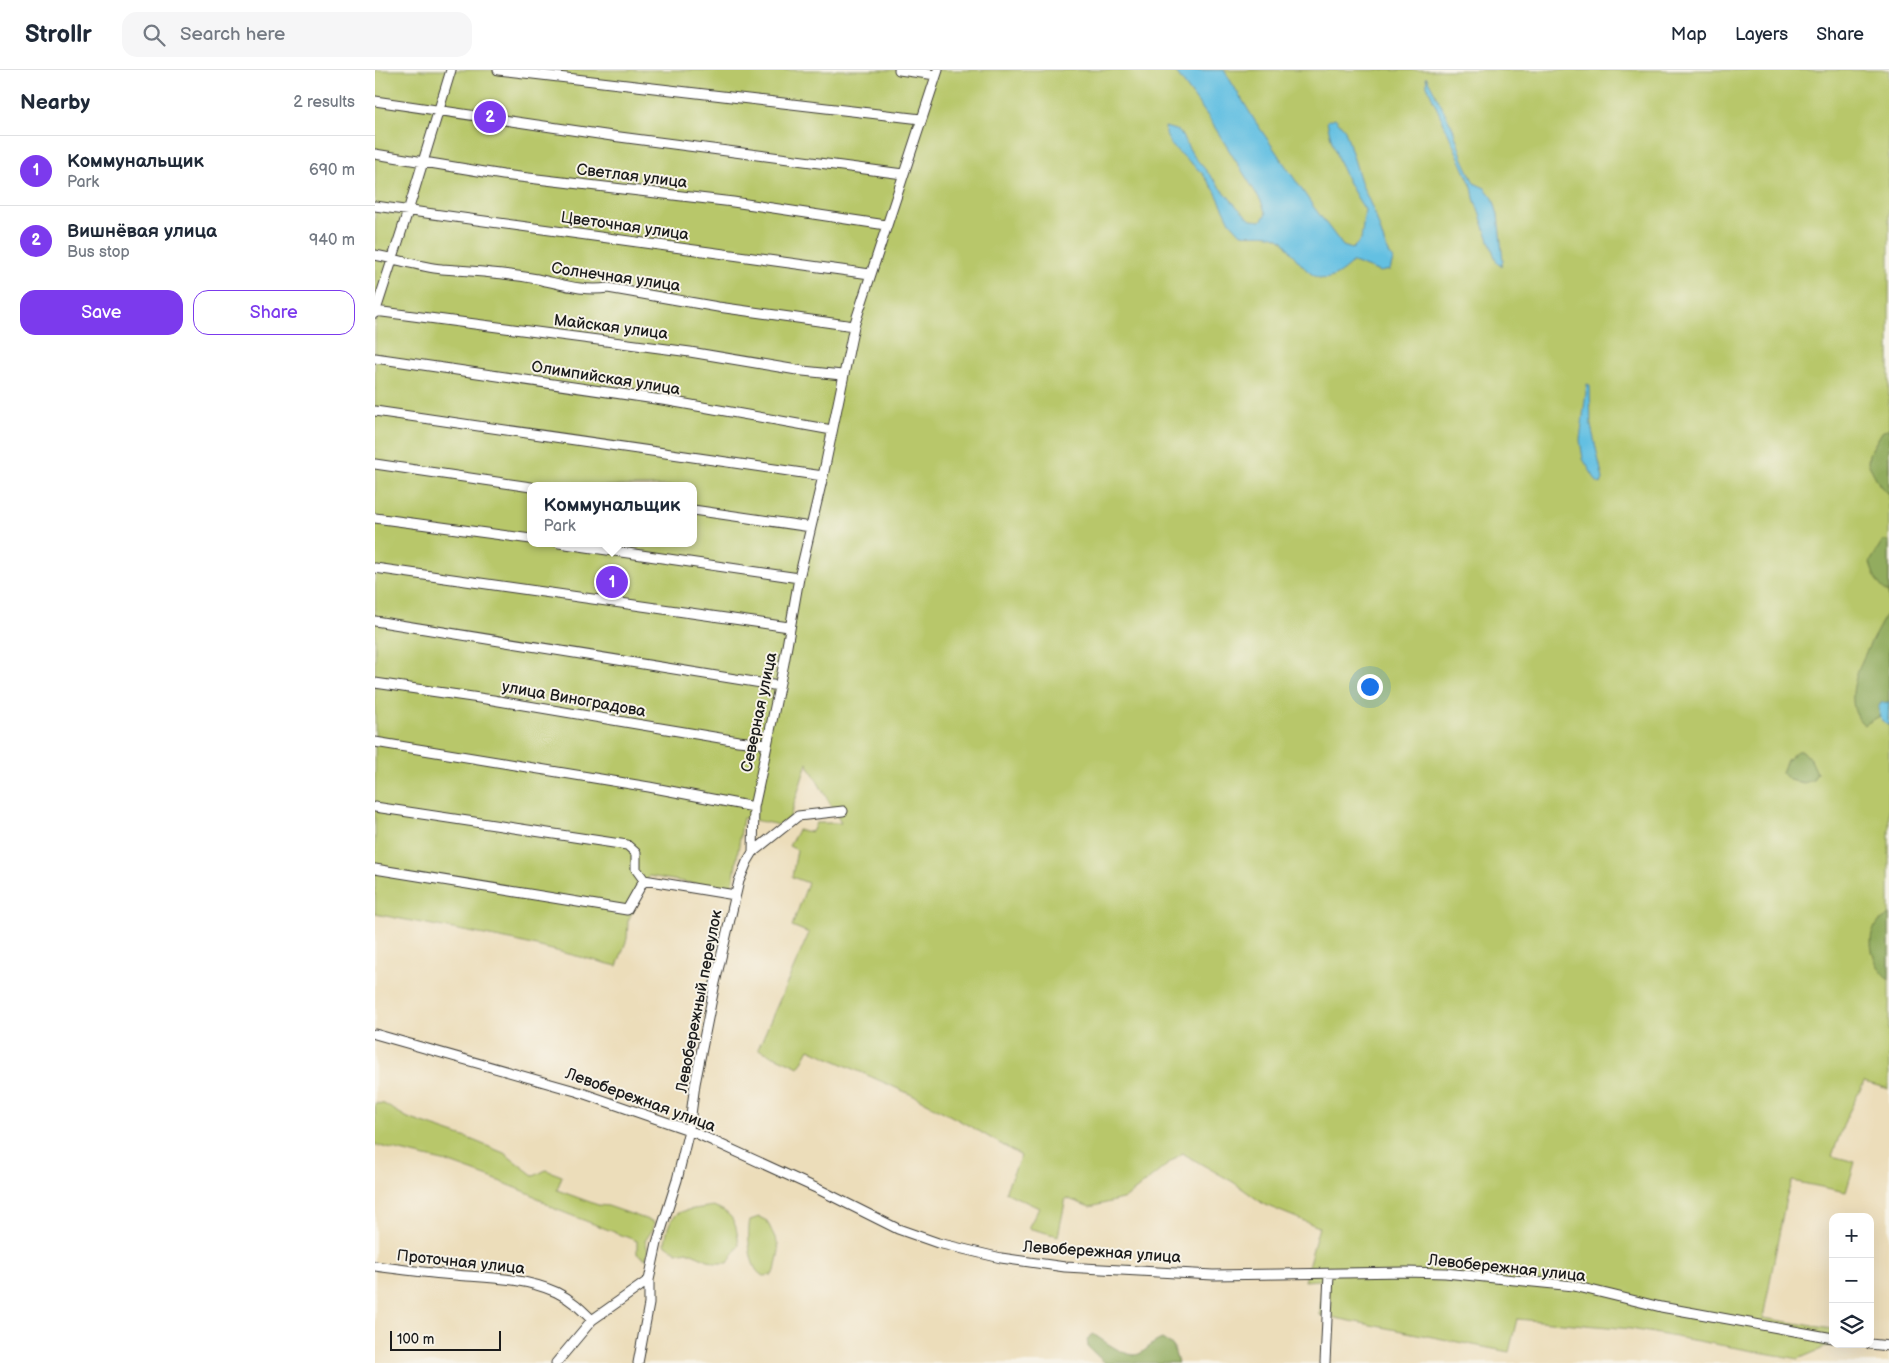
<!DOCTYPE html>
<html lang="en">
<head>
<meta charset="utf-8">
<style>
	:root { --surface:#fff; --page:#f6f6f7; --text:#1f2937; --muted:#747a83; --line:#e0e1e3; --accent:#7c3aed }
	body { margin:0; font-family:"Balsamiq Sans",sans-serif; background:var(--page); color:var(--text) }
	.controls { position:absolute; right:15px; bottom:15px; display:grid; overflow:hidden; border-radius:10px; box-shadow:0 5px 20px #0002 }
	.controls button { width:45px; height:45px; display:grid; place-items:center; padding:0; border:0; border-bottom:1px solid var(--line); background:var(--surface); color:var(--text); font:25px sans-serif }
	.scale { position:absolute; left:15px; bottom:12px; width:111px; box-sizing:border-box; padding-left:5px; border:2px solid #1c1c1c; border-top:0; font-size:14px; line-height:18px; white-space:nowrap; color:#1c1c1c; -webkit-text-stroke:4px #f7f3e8; paint-order:stroke }
	.you { position:absolute; left:994px; top:616px; width:18px; height:18px; margin:-12px; border:4px solid #fff; border-radius:50%; background:#1a73e8; box-shadow:0 0 0 8px #1a73e833 }
	.badge { display:grid; place-items:center; width:32px; height:32px; border-radius:50%; background:var(--accent); color:#fff; font-size:16px; font-weight:700 }
	.pin { position:absolute; translate:-50% -50%; border:2px solid #fff; box-shadow:0 1px 5px #0006 }
	.popup { position:absolute; left:152px; top:412px; width:170px; height:65px; box-sizing:border-box; display:grid; place-content:center; border-radius:10px; background:var(--surface); filter:drop-shadow(0 1px 4px #0005); font-size:16px; white-space:nowrap; color:var(--muted) }
	.popup b { font-size:19px; color:var(--text) }
	.popup::after { content:''; position:absolute; left:50%; top:100%; margin-left:-10px; border:10px solid transparent; border-top-color:var(--surface) }
	.list { margin:0; padding:0; list-style:none }
	h2 { display:flex; justify-content:space-between; align-items:center; height:65px; margin:0; padding:0 20px; font-size:21px }
	h2 small { font-size:16px; font-weight:400; color:var(--muted) }
	.list li { display:grid; grid-template-columns:32px 1fr auto; gap:15px; align-items:center; box-sizing:border-box; height:70px; padding:0 20px; border-top:1px solid var(--line) }
	.list b { display:block; font-size:19px; white-space:nowrap }
	.list p { margin:0; font-size:16px; white-space:nowrap; color:var(--muted) }
	.list em { font-size:16px; font-style:normal; color:var(--muted) }
	.actions { display:flex; gap:10px; padding:15px 20px }
	.actions a { flex:1; padding:11px 0; border:1px solid var(--accent); border-radius:15px; text-align:center; font-size:18px; color:var(--accent) }
	.actions .main { background:var(--accent); color:#fff }
	.icon { flex:none; width:28px; height:28px; fill:none; stroke:currentColor; stroke-width:2; stroke-linecap:round; stroke-linejoin:round }
	.map { position:relative; flex:none; width:1514px; height:1293px; overflow:hidden }
	header { display:flex; align-items:center; gap:30px; box-sizing:border-box; height:70px; padding:0 25px; background:var(--surface); border-bottom:1px solid var(--line) }
	header strong { font-size:24px }
	nav { display:flex; gap:28px; margin-inline-start:auto; font-size:18px }
	.search { width:350px; height:45px; background:var(--page); display:flex; align-items:center; gap:12px; box-sizing:border-box; padding:0 18px; border-radius:15px; color:var(--muted); font-size:19px }
	main { display:flex }
	aside { flex:1; background:var(--surface) }
	.map>svg:first-child { display:block }
	.green { fill:#b8c76a; stroke:#6a7243; fill-rule:evenodd }
	.forest { fill:#92ac5e; stroke:#57643d }
	.water { fill:#64c0e2; stroke:#406e7f }
	.lines { fill:none; stroke-linecap:round; stroke-linejoin:round }
	.street-casing { stroke:#3b3934; stroke-width:11 }
	.street { stroke:#fff; stroke-width:9 }
	.labels { text-anchor:middle; stroke-width:4; stroke-linejoin:round; paint-order:stroke }
	.street-label { font-size:16px; fill:#1c1c1c; stroke:#f7f3e8 }
</style>
</head>
<body>
<header>
<strong>Strollr</strong>
<div class="search"><svg class="icon" aria-label="search" viewBox="0 0 24 24"><circle cx="10" cy="10" r="6"/><path d="M15 15l6 6"/></svg>Search here</div>
<nav><a>Map</a><a>Layers</a><a>Share</a></nav>
</header>
<main>
<aside>
<h2>Nearby<small>2 results</small></h2>
<ul class="list">
<li><span class="badge">1</span><div><b>Коммунальщик</b><p>Park</p></div><em>690 m</em></li>
<li><span class="badge">2</span><div><b>Вишнёвая улица</b><p>Bus stop</p></div><em>940 m</em></li>
</ul>
<div class="actions"><a class="main">Save</a><a>Share</a></div>
</aside>
<div class="map">
<svg width="1514" height="1293" viewBox="0 0 1514 1293">
	<rect width="100%" height="100%" fill="#f7f3e8"/>
	<filter id="ink" filterUnits="userSpaceOnUse"><feTurbulence type="fractalNoise" baseFrequency=".02" numOctaves="2"/><feDisplacementMap in="SourceGraphic" scale="10" xChannelSelector="R" yChannelSelector="G"/><feConvolveMatrix kernelMatrix="1 2 1 2 8 2 1 2 1" color-interpolation-filters="sRGB"/></filter>
	<filter id="wash" filterUnits="userSpaceOnUse"><feTurbulence type="fractalNoise" baseFrequency=".0096" numOctaves="4" result="noise"/><feDisplacementMap in="SourceGraphic" scale="20" xChannelSelector="R" yChannelSelector="G"/><feGaussianBlur stdDeviation="1.12" result="paint"/><feColorMatrix in="noise" values="0 0 0 0 0 0 0 0 0 0 0 0 0 0 0 0 0 1.4 0 .05"/><feComposite in="paint" operator="in"/></filter>
	<g filter="url(#wash)">
		<rect width="100%" height="100%" fill="#ecddba"/>
		<path class="green" d="M0,0h1514v1019l-25,-7 -18,36 -14,38 23,6 -9,30 -54,-11 -6,17 -23,120 69,11 -3,17 -31,13 -167,-30 -114,-10 -8,33 -189,-37 1,-35 -17,1 15,-54 -54,-22 -32,-23 -51,-29 -56,45 -36,9 -24,-9 -8,38 -30,-8 11,-20 -34,-16 16,-36 -44,-26 -65,-35 -103,-46 -10,18 -41,-18 51,-116 -17,-7 16,-43 -16,-6 5,-27 -8,-4 9,-16 14,2 4,-9h25l-34,-60 -17,54 -10,8 -37,-7 -11,72 -83,-14 -21,45 -1,18 -10,27 -101,-25 -141,-27zM156,416h162v57h-162z
			M0,1033l9,1 24,14 62,21 34,14 30,23 12,-6 16,6 -5,14 41,15 10,1 46,16 -1,7 -8,12 3,9 -2,9 -9,-5v-13l-82,-32 -24,-15 -37,-15 -47,-17 -72,-17z
			M338,1136c22,8 23,18 26,39l-11,18h-13l-28,-12 -10,2 -12,-9c4,-38 17,-32 48,-38z
			M384,1147l8,4 11,23 1,7 -4,20 -3,4c-2,0 -7,1 -8,1 -16,-4 -17,-45 -14,-56z"/>
		<path class="forest" d="M1514,358v66l-9,-8 -12,-23 1,-9 13,-22z
			M1508,471h6v60l-1,-8c-11,-9 -15,-18 -18,-31z
			M1514,538v103l-25,14c-31,-29 11,-87 25,-117z
			M1422,681h6l8,9 6,13 -4,7 -9,3 -15,-3 -7,-8 5,-12z
			M1514,843v67c-14,-12 -26,-41 -11,-57 4,-4 9,-4 11,-10z
			M718,1264c10,6 34,25 46,20 8,-4 12,-11 23,-15l11,7 5,17h-73l-17,-16 -1,-8z"/>
		<path class="water" d="M799,0h50l31,51 58,85 30,40 9,3 9,-9 4,-30c-18,-27 -32,-57 -38,-89l8,-3 10,12 17,55 13,29 10,31 8,15 -3,10 -10,2 -27,-10c-26,25 -37,21 -59,-6 -4,-5 -8,-12 -12,-16 -12,-9 -27,-4 -41,-6l-11,-12 -15,-31 -13,-18 -31,-28 -5,-10 -1,-8 14,4 14,24 45,53 13,12 10,1 5,-7 -5,-13 -54,-86z
			M1051,6l27,52 10,31 11,24 11,5 8,10 5,17 5,46 -2,5 -4,-3 -23,-65 -2,-11 -45,-101z
			M1212,314l3,1 1,41 12,53 -2,5 -4,-2 -14,-23 -3,-19z
			M1514,632l-1,24 -6,-6 -4,-12 3,-5z"/>
	</g>
	<g filter="url(#ink)">
		<g class="lines">
			<defs>
				<path id="street" d="M123,0l423,49
					M524,0l37,5
					M0,31l237,35 291,38
					M0,84l128,21 230,27 153,23
					M0,136l495,68
					M0,185c22,4 45,12 67,14 32,2 64,4 95,10 24,5 46,13 71,9l110,19 136,19
					M0,241l315,41 113,19 39,4
					M0,243l33,-102 43,-141
					M0,288l294,43 163,29
					M0,341l448,65
					M0,394l156,23
					M318,440l118,17
					M0,448l156,21
					M184,473l240,35
					M0,498l414,59
					M0,551l404,65
					M0,613l118,17 245,41 29,3
					M0,672l274,45 105,20
					M0,737l252,38 9,8v16l8,11 91,15
					M378,782l1,-45 5,-23 25,-121 15,-85 24,-102 31,-150 84,-256
					M0,799l252,41 17,-30
					M0,964l204,58 110,38 129,59 80,40 40,14 63,15 64,9 148,8 193,-3 39,1 129,13 87,21 172,31
					M0,1196c23,3 46,6 68,8 38,4 78,2 113,18 15,7 25,17 36,28
					M1495,1274l19,2
					M181,1293l36,-43 57,-40
					M263,1293l11,-59v-24l8,-37 20,-63 12,-50 6,-46 20,-101 24,-102 8,-19 6,-10 45,-36 45,-5
					M950,1293l4,-89"/>
			</defs>
			<use href="#street" class="street-casing"/>
			<use href="#street" class="street"/>
		</g>
	</g>
	<g class="labels">
		<g class="street-label">
			<text transform="translate(257 105) rotate(7)" y="6">Светлая улица</text>
			<text transform="translate(250 155) rotate(8)" y="6">Цветочная улица</text>
			<text transform="translate(241 206) rotate(8)" y="6">Солнечная улица</text>
			<text transform="translate(236 256) rotate(7)" y="6">Майская улица</text>
			<text transform="translate(231 307) rotate(9)" y="6">Олимпийская улица</text>
			<text transform="translate(199 628) rotate(10)" y="6">улица Виноградова</text>
			<text transform="translate(383 642) rotate(-78)" y="6">Северная улица</text>
			<text transform="translate(323 931) rotate(-79)" y="6">Левобережный переулок</text>
			<text transform="translate(266 1029) rotate(20)" y="6">Левобережная улица</text>
			<text transform="translate(727 1181) rotate(4)" y="6">Левобережная улица</text>
			<text transform="translate(86 1191) rotate(6)" y="6">Проточная улица</text>
			<text transform="translate(1132 1197) rotate(6)" y="6">Левобережная улица</text>
		</g>
	</g>
</svg>
<div class="controls">
<button>+</button>
<button>−</button>
<button><svg class="icon" aria-label="layers" viewBox="0 0 24 24"><path d="M12 4l9 5-9 5-9-5zM3 14l9 5 9-5"/></svg></button>
</div>
<div class="scale">100 m</div>
<div class="you"></div>
<div class="pin badge" style="left:237px;top:512px">1</div>
<div class="popup"><b>Коммунальщик</b>Park</div>
<div class="pin badge" style="left:115px;top:47px">2</div>
</div>
</main>
</body>
</html>
